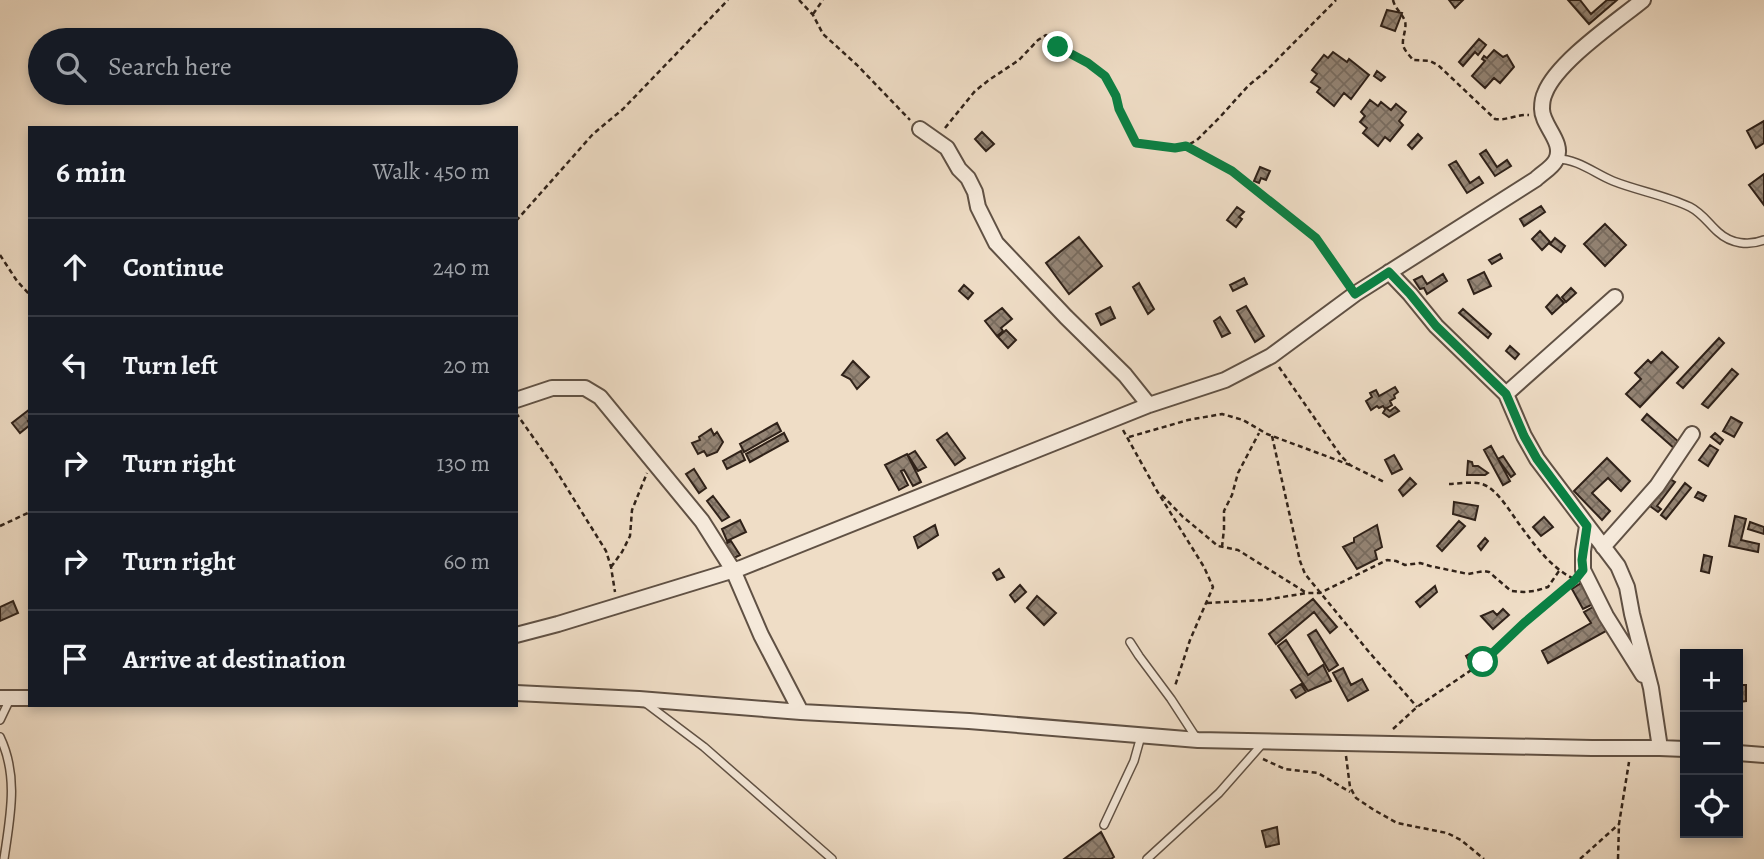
<!DOCTYPE html>
<html lang="en">
<head>
<meta charset="utf-8">
<style>
	:root { --surface:#171b24; --page:#242831; --text:#f1f3f6; --muted:#9ea1a6; --line:#363941 }
	body { margin:0; font-family:Alegreya,serif; background:var(--page); color:var(--text) }
	.controls { position:absolute; right:21px; bottom:21px; display:grid; overflow:hidden; border-radius:0px; box-shadow:0 4px 10px #0003 }
	.controls button { width:63px; height:63px; display:grid; place-items:center; padding:0; border:0; border-bottom:2px solid var(--line); background:var(--surface); color:var(--text); font:35px sans-serif }
	.stop { position:absolute; width:21px; height:21px; margin:-16px; border:5px solid #0b8043; border-radius:50%; background:#fff }
	.stop.end { background:#0b8043; border-color:#fff; box-shadow:0 2px 7px #0008 }
	.list { margin:0; padding:0; list-style:none }
	h2 { display:flex; justify-content:space-between; align-items:center; height:91px; margin:0; padding:0 28px; font-size:30px }
	h2 small { font-size:23px; font-weight:400; color:var(--muted) }
	.list li { display:grid; grid-template-columns:46px 1fr auto; gap:21px; align-items:center; box-sizing:border-box; height:98px; padding:0 28px; border-top:2px solid var(--line) }
	.list b { display:block; font-size:26px; white-space:nowrap }
	.list em { font-size:23px; font-style:normal; color:var(--muted) }
	.icon { flex:none; width:38px; height:38px; fill:none; stroke:currentColor; stroke-width:2; stroke-linecap:round; stroke-linejoin:round }
	.map { position:relative; flex:none; width:1764px; height:859px; overflow:hidden }
	.search { position:absolute; background:var(--surface); box-shadow:0 4px 10px #0003; left:28px; top:28px; width:490px; height:77px; display:flex; align-items:center; gap:18px; box-sizing:border-box; padding:0 24px; border-radius:38px; color:var(--muted); font-size:26px }
	.panel { position:absolute; background:var(--surface); box-shadow:0 4px 10px #0003; left:28px; top:126px; width:490px; height:581px; border-radius:0px }
	.map>svg:first-child { display:block }
	.building { fill:url(#building-cross-hatch); stroke:#302219; stroke-width:2 }
	.lines { fill:none; stroke-linecap:round; stroke-linejoin:round }
	.service-casing { stroke:#605144; stroke-width:10 }
	.minor-casing { stroke:#605144; stroke-width:18 }
	.path { stroke:#302219; stroke-width:2.5; stroke-dasharray:5 3.5; stroke-linecap:butt }
	.service { stroke:#f5e9da; stroke-width:7 }
	.minor { stroke:#f5e9da; stroke-width:14 }
	.route { stroke:#0b8043; stroke-width:9 }
</style>
</head>
<body>
<div class="map">
<svg width="1764" height="859" viewBox="0 0 1764 859">
	<defs>
		<pattern id="building-cross-hatch" width="8" height="8" patternUnits="userSpaceOnUse" patternTransform="scale(1.75)"><rect width="8" height="8" fill="#938373"/><path d="M0 0l8 8M0 8l8-8" fill="none" stroke="#786b5e"/></pattern>
	</defs>
	<rect width="100%" height="100%" fill="#efddc6"/>
	<filter id="stains"><feTurbulence type="fractalNoise" baseFrequency=".00286" numOctaves="4"/><feColorMatrix values="0 0 0 0 .2 0 0 0 0 .09 0 0 0 0 .02 0 0 0 .5 -.17"/></filter>
	<radialGradient id="worn" r=".72"><stop offset=".6" stop-color="#630" stop-opacity="0"/><stop offset="1" stop-color="#630" stop-opacity=".3"/></radialGradient>
	<path class="building" d="M1449,0h14l-8,8z
		M1568,0h12l11,14 16,-14h10l-28,24z
		M1387,10l15,3 -7,18 -14,-5z
		M1479,39l7,6 -8,10 -3,-3 -12,14 -4,-4z
		M1494,50l9,7 4,-2 7,12 -14,16 -6,-5 -9,10 -13,-12 13,-15 -3,-2 2,-3 3,2z
		M1333,52l14,10 2,-3 20,16 -18,24 -7,-6 -10,13 -17,-14 3,-4 -9,-6 6,-8 -5,-4 12,-15 4,3z
		M1377,71l8,6 -4,4 -7,-5z
		M1370,100l8,6 3,-4 10,8 5,-6 10,8 -7,9 4,4 -13,16 -5,-4 -7,9 -15,-13 4,-5 -7,-6 5,-6 -4,-4z
		M1764,121v22l-8,5 -9,-17z
		M982,132l12,12 -8,7 -11,-12z
		M1418,134l4,4 -10,11 -4,-4z
		M1486,150l11,17 10,-7 4,6 -16,10 -15,-22z
		M1456,161l14,22 9,-6 4,6 -16,10 -18,-28z
		M1260,167l10,4 -4,9 -5,-2 -2,5 -5,-2z
		M1764,174v31l-15,-20z
		M1541,206l4,6 -21,14 -4,-7z
		M1237,207l7,5 -5,5 3,2 -6,8 -9,-7z
		M1605,224l21,21 -21,21 -21,-22z
		M1540,231l10,11 -8,8 -10,-11z
		M1079,237l23,29 -33,28 -23,-31z
		M1555,238l10,8 -4,6 -11,-8z
		M1500,254l2,4 -10,6 -3,-4z
		M1484,272l7,14 -17,8 -6,-14z
		M1443,274l4,7 -20,13 -3,-6 -4,1 -6,-9 8,-4 5,8z
		M1244,278l3,6 -14,7 -3,-6z
		M1139,283l15,26 -6,5 -15,-27z
		M964,285l9,8 -5,6 -9,-8z
		M1571,288l5,5 -10,9 -4,-5z
		M1557,295l7,8 -12,11 -6,-7z
		M1246,306l18,30 -9,6 -18,-31z
		M1110,307l5,11 -14,7 -5,-11z
		M1002,308l10,11 -11,9 2,3 -6,5 -12,-15z
		M1463,309l28,25 -3,4 -29,-25z
		M1220,317l10,16 -8,4 -8,-16z
		M1006,330l10,10 -8,8 -10,-11z
		M1719,338l5,5 -41,45 -6,-5z
		M1510,346l9,8 -4,5 -9,-8z
		M1662,352l16,15 -38,40 -14,-13 15,-15 -6,-6 13,-13 3,3z
		M853,361l16,16 -12,12 -7,-10 -8,-4z
		M1732,369l6,5 -30,34 -6,-4z
		M1395,387l3,5 -4,3 1,3 -5,3 2,4 -7,4 -2,-3 -4,2 -2,-2 -6,4 -5,-9 6,-4 -2,-4 6,-3 3,6z
		M1395,407l4,4 -10,6 -6,-4 3,-5 4,3z
		M30,409v11l-2,1 2,4 -10,8 -8,-10z
		M1647,414l33,29 -5,6 -33,-29z
		M1731,417l11,6 -8,14 -11,-6z
		M777,423l4,8 -37,21 -4,-8z
		M711,429l3,6 3,-3 6,10 -6,10 -10,4 -3,-5 -6,3 -6,-11 8,-3 -1,-3z
		M784,433l4,8 -38,21 -4,-8z
		M947,433l18,25 -10,7 -18,-25z
		M1715,433l8,7 -3,4 -9,-7z
		M1710,445l8,5 -10,16 -9,-6z
		M1491,446l19,35 -7,4 -19,-35z
		M741,451l4,9 -18,9 -4,-8z
		M915,451l11,16 -8,4 -10,-16z
		M907,454l14,28 -8,4 -9,-16 -3,1 7,14 -9,5 -14,-25z
		M1394,455l8,14 -10,5 -7,-14z
		M1503,456l12,18 -4,3 -13,-18z
		M1607,458l23,23 -9,10 -13,-13 -16,15 18,18 -8,9 -28,-29z
		M1468,461l4,1 1,4h5l10,7 -3,2h-18z
		M694,469l12,19 -7,5 -13,-19z
		M1410,478l6,6 -13,12 -4,-6z
		M1670,479l5,3 -18,24 4,3 -3,3 -8,-6z
		M1685,483l6,5 -25,31 -5,-4z
		M1698,492l8,4 -3,5 -8,-4z
		M713,496l16,21 -7,4 -15,-20z
		M1454,502l24,4 -3,14 -22,-6z
		M1735,516l11,3 -5,21 18,4 -1,8 -29,-6z
		M1544,517l9,10 -12,9 -8,-9z
		M740,520l6,12 -19,9 -5,-12z
		M1459,521l6,5 -23,25 -5,-5z
		M1750,522l14,5v7l-16,-5z
		M935,525l3,10 -20,13 -4,-11z
		M1377,525l5,22 -7,4 2,8 -20,10 -14,-22 11,-5v-4z
		M1485,538l3,3 -7,9 -3,-4z
		M731,541l9,14 -6,3 -9,-14z
		M1704,555l8,2 -3,16 -8,-2z
		M999,569l5,8 -7,3 -4,-7z
		M1581,583l12,21 -10,5 -11,-20z
		M1020,585l6,7 -11,10 -5,-7z
		M1435,586l2,6 -17,15 -4,-5z
		M1037,596l19,17 -12,12 -17,-17z
		M1313,599l24,28 -7,6 -16,-21 -38,32 -7,-10z
		M13,601l5,12 -18,8v-14z
		M1593,607l15,23 -60,33 -6,-12 49,-28 -7,-11z
		M1503,609l6,6 -16,14 -12,-13 12,-5 4,4z
		M1316,630l22,35 -9,6 -21,-36z
		M1286,640l22,35 15,-10 8,16 -23,10 -30,-45z
		M1480,648l6,9 -14,10 -6,-11z
		M1343,668l8,17 11,-6 6,11 -20,11 -15,-28z
		M1301,684l5,8 -10,6 -5,-8z
		M1738,685h8v16l-8,1z
		M1277,827l2,17 -13,3 -4,-16z
		M1101,832l13,25 -3,2h-47z"/>
	<g class="lines">
		<defs>
			<path id="service" d="M1557,159c21,0 37,14 56,22 25,10 52,14 77,26 12,6 19,17 28,25 13,12 31,14 46,8
				M1130,642l9,14 32,43 26,40
				M643,701l61,46 128,112
				M0,720l10,-21
				M0,737c19,40 10,80 4,122
				M1104,825l30,-64 7,-25
				M1147,859l72,-66 44,-50"/>
			<path id="minor" d="M920,129l27,19 12,21 9,9 7,14 3,15 18,36 70,74 59,58 24,30
				M1389,272l21,22 26,32 70,68 18,42 13,23 81,107 9,21 5,27 19,74 9,60
				M1506,394l109,-97
				M516,400l36,-12h33l15,9 102,124 31,49 28,65 40,77
				M1587,526l-4,25v19l23,46 37,59
				M1603,547l54,-61 35,-52
				M516,635l42,-11 183,-56 408,-163 76,-25 46,-24 84,-62 181,-115c6,-6 16,-11 20,-19 9,-18 -14,-34 -14,-51 0,-4 1,-12 3,-16 12,-31 71,-71 98,-93
				M516,693l123,6 162,13 168,9 229,19 394,8h68l25,1
				M0,698h30
				M1738,753l26,2"/>
		</defs>
		<use href="#service" class="service-casing"/>
		<use href="#minor" class="minor-casing"/>
		<path class="path" d="M799,0l14,15 10,19 34,31 53,55
			M1393,0c2,9 9,13 12,21 2,8 -3,16 -2,24 1,5 7,11 10,15l17,1 8,4 57,54c11,2 22,-5 34,-4
			M813,14l10,-14
			M945,128l30,-37 14,-11 30,-20 19,-20 8,-5 7,5 5,6 30,17 17,13 12,20 2,13 17,34 39,5 11,-2 11,-6 23,-23 28,-31 17,-14 71,-72
			M1186,146l46,25 72,56 12,11 31,44
			M516,221l77,-87 30,-25 105,-109
			M0,255l17,26 13,14
			M1279,367l62,89 9,9 34,17
			M516,413l36,51 54,87 5,16 4,25
			M1123,430l34,61 47,76 9,20 -23,53 -15,46
			M1272,436l28,125 5,13 64,78 48,55
			M1129,437l59,-17 34,-6 21,6 24,14 83,31
			M1449,484c10,0 23,-3 33,0 16,5 30,31 40,44 14,19 29,39 50,50
			M1162,495l20,21 36,30 20,4 67,42
			M0,526l30,-14
			M1222,547l2,-18v-18l8,-16 6,-22 21,-40
			M611,567l11,-15 8,-16 2,-26 15,-37
			M1207,603l57,-3 43,-7h13l67,-33 9,1 9,4 15,-2 10,3 38,8 16,-3 5,1 22,19 13,1 11,-1 13,-4 11,-16
			M1393,729l24,-22 66,-45 41,-39 50,-43
			M1346,756l4,31 6,11 18,12 23,13 50,10 14,7 23,19
			M1263,759l22,10 33,4 32,19
			M1580,859l39,-35
			M1618,859l1,-35 10,-62"/>
		<use href="#service" class="service"/>
		<use href="#minor" class="minor"/>
	</g>
	<g class="lines">
		<path class="route" d="M1058,47l30,16 17,13 11,20 3,13 17,34 39,5 11,-2 46,25 84,67 39,56 34,-22 21,22 26,32 70,68 18,42 13,23 50,67 -5,34 1,10 -8,10 -51,43 -41,39"/>
	</g>
	<rect width="100%" height="100%" filter="url(#stains)"/>
	<rect width="100%" height="100%" fill="url(#worn)"/>
</svg>
<div class="controls">
<button>+</button>
<button>−</button>
<button><svg class="icon" aria-label="locate" viewBox="0 0 24 24"><circle cx="12" cy="12" r="6"/><path d="M12 2v4M12 18v4M2 12h4M18 12h4"/></svg></button>
</div>
<div class="stop" style="left:1483px;top:662px"></div>
<div class="stop end" style="left:1058px;top:47px"></div>
<div class="search"><svg class="icon" aria-label="search" viewBox="0 0 24 24"><circle cx="10" cy="10" r="6"/><path d="M15 15l6 6"/></svg>Search here</div>
<section class="panel">
<h2>6 min<small>Walk · 450 m</small></h2>
<ul class="list">
<li><svg class="icon" aria-label="ahead" viewBox="0 0 24 24"><path d="M12 20V5M6 11l6-6 6 6"/></svg><div><b>Continue</b></div><em>240 m</em></li>
<li><svg class="icon" aria-label="left" viewBox="0 0 24 24"><path d="M17 20v-9H6M10 6l-5 5 5 5"/></svg><div><b>Turn left</b></div><em>20 m</em></li>
<li><svg class="icon" aria-label="right" viewBox="0 0 24 24"><path d="M7 20v-9h11M14 6l5 5-5 5"/></svg><div><b>Turn right</b></div><em>130 m</em></li>
<li><svg class="icon" aria-label="right" viewBox="0 0 24 24"><path d="M7 20v-9h11M14 6l5 5-5 5"/></svg><div><b>Turn right</b></div><em>60 m</em></li>
<li><svg class="icon" aria-label="arrive" viewBox="0 0 24 24"><path d="M6 21V4h12l-3 4 3 4H6"/></svg><div><b>Arrive at destination</b></div></li>
</ul>
</section>
</div>
</body>
</html>
